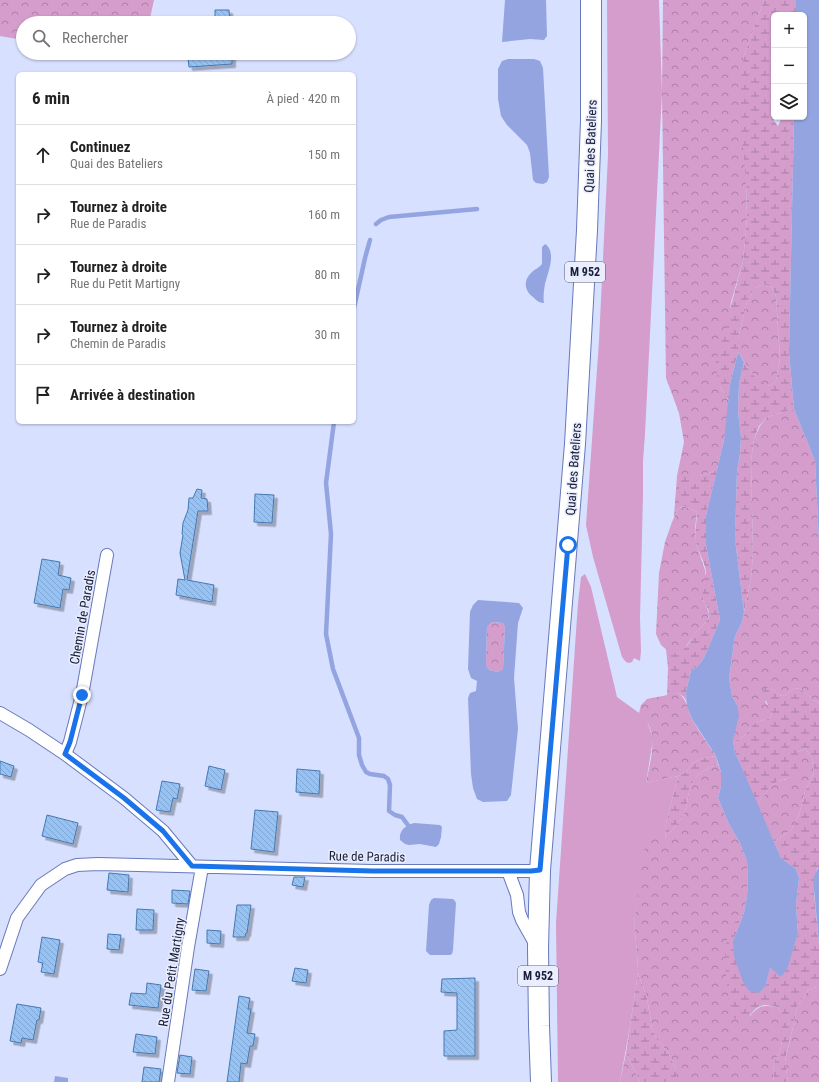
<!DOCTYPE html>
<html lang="fr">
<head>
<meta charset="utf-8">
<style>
	:root { --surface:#fff; --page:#f2f2f2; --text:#222; --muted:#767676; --line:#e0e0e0 }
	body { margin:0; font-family:"Roboto Condensed",sans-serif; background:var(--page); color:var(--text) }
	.controls { position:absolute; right:12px; top:12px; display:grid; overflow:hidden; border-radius:6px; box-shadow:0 1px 3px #0004 }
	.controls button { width:36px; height:36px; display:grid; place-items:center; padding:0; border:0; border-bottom:1px solid var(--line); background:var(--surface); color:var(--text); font:20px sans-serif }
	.stop { position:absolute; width:12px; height:12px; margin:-9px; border:3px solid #1a73e8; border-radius:50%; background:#fff }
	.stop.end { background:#1a73e8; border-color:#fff; box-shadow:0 1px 4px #0008 }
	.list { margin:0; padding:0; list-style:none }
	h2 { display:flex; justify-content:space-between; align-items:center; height:52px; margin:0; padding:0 16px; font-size:17px }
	h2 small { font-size:13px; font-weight:400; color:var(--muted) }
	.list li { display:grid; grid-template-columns:26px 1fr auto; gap:12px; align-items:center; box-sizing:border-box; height:60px; padding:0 16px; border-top:1px solid var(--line) }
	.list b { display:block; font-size:15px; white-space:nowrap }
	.list p { margin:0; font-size:13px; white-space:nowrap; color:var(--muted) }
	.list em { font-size:13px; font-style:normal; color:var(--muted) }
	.icon { flex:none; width:22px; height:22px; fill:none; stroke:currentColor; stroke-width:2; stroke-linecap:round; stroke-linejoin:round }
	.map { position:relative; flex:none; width:819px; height:1082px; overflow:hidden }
	.search { position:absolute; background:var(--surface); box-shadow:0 1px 3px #0004; left:16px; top:16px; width:340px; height:44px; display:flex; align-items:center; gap:10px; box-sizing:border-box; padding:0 14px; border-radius:22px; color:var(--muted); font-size:15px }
	.panel { position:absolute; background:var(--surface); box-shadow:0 1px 3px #0004; left:16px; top:72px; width:340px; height:352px; border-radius:6px }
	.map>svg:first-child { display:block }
	.grass { fill:#d49dcb }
	.forest { fill:url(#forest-crowns) }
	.wetland { fill:url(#wetland-marsh) }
	.water { fill:#93a4e1; fill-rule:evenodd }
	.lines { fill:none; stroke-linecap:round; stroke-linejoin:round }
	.stream { stroke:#93a4e1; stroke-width:4.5 }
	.building { fill:url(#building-back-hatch); stroke:#4478b1; filter:url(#shadow) }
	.minor-casing { stroke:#6879bc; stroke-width:14 }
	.primary-casing { stroke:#6879bc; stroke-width:22 }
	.minor { stroke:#fff; stroke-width:12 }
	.primary { stroke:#fff; stroke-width:20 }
	.route { stroke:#1a73e8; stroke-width:5 }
	.labels { text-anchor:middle; stroke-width:3; stroke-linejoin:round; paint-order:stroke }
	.shield { fill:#e9edfd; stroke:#575c74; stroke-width:1 }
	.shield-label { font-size:12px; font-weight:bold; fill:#181e39 }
	.street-label { font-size:13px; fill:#181e39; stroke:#e9edfd }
</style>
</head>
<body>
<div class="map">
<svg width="819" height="1082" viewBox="0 0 819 1082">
	<defs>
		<pattern id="forest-crowns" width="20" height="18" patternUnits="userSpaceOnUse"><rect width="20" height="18" fill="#d49dcb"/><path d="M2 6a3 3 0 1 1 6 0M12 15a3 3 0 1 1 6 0" fill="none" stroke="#ab7fa6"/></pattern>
		<pattern id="wetland-marsh" width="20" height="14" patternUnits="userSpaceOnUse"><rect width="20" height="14" fill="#d49dcb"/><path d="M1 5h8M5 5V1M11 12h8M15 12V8" fill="none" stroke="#ab7fa6"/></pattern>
		<pattern id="building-back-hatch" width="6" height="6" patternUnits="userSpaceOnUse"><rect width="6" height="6" fill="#97c3f4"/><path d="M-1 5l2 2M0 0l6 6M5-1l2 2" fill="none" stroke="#81a7d2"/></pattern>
		<filter id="shadow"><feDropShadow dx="3.5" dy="3.5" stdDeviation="0" flood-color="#0004"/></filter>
	</defs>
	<rect width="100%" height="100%" fill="#d7e0fe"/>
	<path class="grass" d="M607,0h52l3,93 -17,341 -2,27v34l-3,123 1,33 -1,10 -6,-3 -2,4 -3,1 -3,-1 -4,-5 -29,-100 -7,-32 13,-184 9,-186z
		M585,574l6,13 26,110 29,21 7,21 -7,44 32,-7 -12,47 -1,15 -26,50 -5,35 3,30 1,20 -8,53 -10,56h-62l-2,-159 22,-320 3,-26z"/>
	<path class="forest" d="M0,0h154l-5,23h-126v17l-23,-4z
		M663,0h101l-21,58 4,159 -4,44 -12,41 -11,85c2,4 7,8 8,13 4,10 -8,57 -11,70l-17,6h-23l7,-34 -5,-29 -13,-35 -4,-285z
		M103,53h38l-2,6z
		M763,284l9,3 4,10 4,61 -4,23 -6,5 -9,-3 -11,-12 -12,-19v-13l9,-37 8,-14z
		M794,409l21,52 4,82v160l-6,-3 -13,-12 -6,1 -11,7 -4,-1 -8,-7 -6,14 6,7 1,7c-6,5 -8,3 -15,6 -11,5 -6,15 -24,19l4,-36 -5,-9 -3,-18 6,-42 7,-14 9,-43 2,-26 -2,-92 3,-22 6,-13 7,-9z
		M684,506l13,6 -2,16 1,16 9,26 1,8 -2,7 -1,15 4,8 2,6 -2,7 -11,11 -14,20 -8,2 -5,-2 -8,-7 -5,-11 3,-61 6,-31 7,-20 6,-13z
		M492,622l11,1 2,4 -2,42 -5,3 -9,-2 -3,-5 1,-38z
		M678,693c11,8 9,17 15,28 7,12 15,23 23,35l-13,2 -10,5 -7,9 -8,4 -32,7c4,-22 15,-53 -7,-70l2,-8 6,-6z
		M805,748l7,10 2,15 -9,18 -6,24 -8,15 -17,12 -17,-37 12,-17 9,-7 10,-2 10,-7v-20z
		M718,764l3,8v14l-3,12 11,26 11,19 7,18 1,19 -1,16 -3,17 -13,14 19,89c10,-11 12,-11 27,-9l5,6v28l-2,10 -5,9 -2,11 1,11h-98v-13l-8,-17 -11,-12 -5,-12 -5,-30 -9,-25 -1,-20 -3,-30 9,-72 10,-12 12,-1c7,-8 16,-17 20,-27 2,-5 2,-10 3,-15 5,-20 12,-25 30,-32z
		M819,986v96h-31l-3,-20 13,-57 10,-15z
		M626,1053l14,29h-20z"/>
	<path class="wetland" d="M764,0h32v15h-22v106l4,5 4,-9h12l-5,235 5,57 -27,8 -8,9 -5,13 -3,22 2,92 -2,26 -7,33 -9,-73 2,-68 3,-17 1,-17 -3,-26 1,-27 5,-22c7,11 14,20 26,24l6,-5 4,-23 -4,-61 -4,-10 -9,-3 -8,4 -8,14 -9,37v13l-8,32 -1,16 -9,-13 -5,-22 28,-104 4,-44 -1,-37 -5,-51 -1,-38 3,-33z
		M717,470l-11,46v29l14,75 -16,38 -6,8 -7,5 -5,20 1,11 -3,-5 -6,-4 -11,3 1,-28 -2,-19c5,5 13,6 18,0 5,-5 8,-12 12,-17 5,-6 12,-9 13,-17 1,-6 -5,-11 -6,-16 -2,-10 3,-18 3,-27 -1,-10 -8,-20 -10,-29 -2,-11 1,-20 1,-31l-13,-6 -6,3 -4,8 3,-41h23z
		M764,688h7l8,7 4,1 11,-7 6,-1 13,12 6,3v165h-2l-3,25 5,51v42l-11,4 -10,15 -13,56 3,21h-14l-1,-11 2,-11 5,-9 2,-10v-28l-5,-6c-4,-1 -9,-2 -13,-2 -14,2 -10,17 -31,13l-3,-7c-2,-23 -10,-63 1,-84 3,-5 9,-10 13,-14l-11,28 33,44 4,-19 7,5 16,-22 5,-15 -2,-29 3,-27 -3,-9 -15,-11 -7,-16 17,-12 8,-15 6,-24 9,-18 -2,-15 -7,-10 -7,4v20l-3,5 -17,4 -9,7 -12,17 -22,-53 -2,-11c18,-4 13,-14 24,-19 7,-3 9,-1 15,-6 -1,-9 -7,-15 -10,-23z
		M716,756l2,8c-18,7 -25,12 -30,32 -1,5 -1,10 -3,15 -4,10 -13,19 -20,27l1,-15 12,-47 8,-4 7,-9 10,-5z
		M638,973l9,25 5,30 5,12 11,12 8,17v13h-36l-14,-29z"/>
	<path class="water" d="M505,0h41l1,36 -3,4 -14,-1 -28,3z
		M796,0h23v543l-4,-82 -21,-52 -5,-57 5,-235h10v-102h-8z
		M508,59h26l6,2 3,7 6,109 -2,5 -4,2 -7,-1 -3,-3 -3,-27 -3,-8 -20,-20 -6,-9 -3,-17v-30l4,-8z
		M545,244c12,8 3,28 0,40 -1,6 -2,13 -1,19 -5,0 -8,-3 -11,-6 -9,-7 -10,-17 -1,-25 3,-3 7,-4 10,-8v-17z
		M738,352l6,10 -5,22 -1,27 3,26 -1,17 -3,17 -2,68 9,73 -2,10 -7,14 -6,42 3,18 5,9 2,10 -6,26 2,11 46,106 15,11 3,9 -3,27 2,29 -11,35 -6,8 -11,-10 -4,18 -7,8 -10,-2 -6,-9 -9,-26 -1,-15 11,-28 3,-17 1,-16 -1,-19 -7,-18 -11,-19 -11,-26 3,-12v-14l-5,-16 -24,-37 -5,-13 -1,-15 5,-20 7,-5 6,-8 16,-38 -14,-75v-29l18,-76 6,-56z
		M478,600l41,3 4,5 -5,15 -4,55 4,51 -7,66 -4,6 -24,1 -6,-3 -4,-11 -2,-14 -3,-76 2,-5 6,-2 1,-10 -6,-3 -3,-9 2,-57 3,-7zM492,622l11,1 2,4 -2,42 -5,3 -9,-2 -3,-5 1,-38z
		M414,823l26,2 2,2 -1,10 -2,7 -3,3 -16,-3 -11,1 -4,-1 -5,-4c-1,-10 5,-14 14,-17z
		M818,868h1v76l-6,-65z
		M434,898l19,1 2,2 1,2 -3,47 -1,4 -2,1h-20l-4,-4 3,-46 2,-5z
		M55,1076l13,2v4h-14z"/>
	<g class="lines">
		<path class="stream" d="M376,224l5,-4 8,-3 88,-8
			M354,308l11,-50 5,-18
			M334,422l-8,61 5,51 -5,100 7,35 26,69v17l3,10 4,7 4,2 14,2 4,3 2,6 -1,26 6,4 7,2 8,11"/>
	</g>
	<path class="building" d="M215,10h14l1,13h-15z
		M211,53h21v11l-43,3 -1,-9 23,-3z
		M197,489l5,1 -1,8 6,1 1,12h-10l-11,69 27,5 -2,17 -36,-7 2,-16 7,1 -5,-27 3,-18 -1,-1 1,-11 5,-13 1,-12h4z
		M255,494l19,1 -2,28 -18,-1z
		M42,559l18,3 -2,13 13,3 -2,12 -6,-1 -3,19 -26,-5z
		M0,761l14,5 -3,11 -11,-3z
		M209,766l16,4 -4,20 -16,-4z
		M297,769l23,2 -1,23 -23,-2z
		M162,781l18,3 -3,15 -4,-1 -3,14 -14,-2z
		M255,810l23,2 -4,40 -23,-3z
		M47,815l31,8 -5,21 -31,-8z
		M109,873l20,2 -1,17 -21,-2z
		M294,877h11l-2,10 -11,-2z
		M172,890l18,1 -2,13 -16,-1z
		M237,905h14l-4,28h-1l-1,4h-12z
		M137,909l17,1 -1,20h-17z
		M207,930l14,1 -1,13 -13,-1z
		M108,934l13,1 -2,15 -12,-1z
		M42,937l18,3 -6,34 -13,-2 2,-9 -5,-1z
		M295,968l13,2 -2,13 -14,-2z
		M195,969l14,2 -3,20 -14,-1z
		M475,978v78h-31v-25l13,-1v-37l-16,-1 1,-13z
		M147,983l14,2 -3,23 -29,-3 2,-12 15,1z
		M239,996l11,2 -2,11h3l-4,24 8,1 -2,12h-3l-3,18 -6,-1 -2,19h-12z
		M17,1004l24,4 -2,12h-2l-4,20 -11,-2 -1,5 -11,-2z
		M136,1034l21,3 -2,17 -22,-2z
		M180,1055l12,2 -2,17 -13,-1z
		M144,1067l17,2 -2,13h-17z"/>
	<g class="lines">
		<defs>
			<path id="minor" d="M0,713l29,17 36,24 59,44 39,33 29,35
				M65,754l5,-12 12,-47 25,-140
				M508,871l9,24 2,17 3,8 14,25
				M0,969l17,-51 24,-33 24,-16 12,-4 21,-1 273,7h160l9,-1
				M168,1082l20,-135 14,-80"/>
			<path id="primary" d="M541,1082l-2,-56 -1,-78 2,-78 35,-426 12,-214 4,-109v-121"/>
		</defs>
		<use href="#minor" class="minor-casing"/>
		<use href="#primary" class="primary-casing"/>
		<use href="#minor" class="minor"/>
		<use href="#primary" class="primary"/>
	</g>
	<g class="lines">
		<path class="route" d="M82,695l-12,47 -5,12 59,44 39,33 29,35 180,5h159l9,-1 28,-325"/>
	</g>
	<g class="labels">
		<g class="shield">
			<rect x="565" y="262" width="40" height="20" rx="3"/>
			<rect x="518" y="966" width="40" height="20" rx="3"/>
		</g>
		<g class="shield-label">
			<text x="585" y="276">M 952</text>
			<text x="538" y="980">M 952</text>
		</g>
		<g class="street-label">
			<text transform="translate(590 146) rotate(-88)" y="5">Quai des Bateliers</text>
			<text transform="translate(573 469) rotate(-86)" y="5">Quai des Bateliers</text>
			<text transform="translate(82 617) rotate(-80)" y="5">Chemin de Paradis</text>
			<text transform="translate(367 856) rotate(1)" y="5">Rue de Paradis</text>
			<text transform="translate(171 972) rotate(-81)" y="5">Rue du Petit Martigny</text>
		</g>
	</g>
</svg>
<div class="controls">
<button>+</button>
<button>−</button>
<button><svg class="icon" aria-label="layers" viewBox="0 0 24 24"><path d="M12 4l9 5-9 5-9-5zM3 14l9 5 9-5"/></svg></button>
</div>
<div class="stop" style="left:568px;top:545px"></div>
<div class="stop end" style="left:82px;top:695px"></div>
<div class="search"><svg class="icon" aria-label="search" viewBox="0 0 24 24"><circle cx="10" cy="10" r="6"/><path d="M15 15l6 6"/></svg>Rechercher</div>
<section class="panel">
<h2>6 min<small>À pied · 420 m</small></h2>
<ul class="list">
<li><svg class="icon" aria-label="ahead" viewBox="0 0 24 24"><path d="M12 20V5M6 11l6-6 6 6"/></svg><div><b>Continuez</b><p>Quai des Bateliers</p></div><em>150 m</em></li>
<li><svg class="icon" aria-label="right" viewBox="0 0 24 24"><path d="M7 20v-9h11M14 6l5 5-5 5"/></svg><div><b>Tournez à droite</b><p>Rue de Paradis</p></div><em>160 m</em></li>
<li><svg class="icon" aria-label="right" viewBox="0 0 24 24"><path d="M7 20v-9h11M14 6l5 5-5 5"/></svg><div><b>Tournez à droite</b><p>Rue du Petit Martigny</p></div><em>80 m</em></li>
<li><svg class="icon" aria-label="right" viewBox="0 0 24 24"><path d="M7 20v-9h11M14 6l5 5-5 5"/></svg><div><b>Tournez à droite</b><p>Chemin de Paradis</p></div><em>30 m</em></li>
<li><svg class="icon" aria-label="arrive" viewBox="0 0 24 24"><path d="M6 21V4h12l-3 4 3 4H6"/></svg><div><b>Arrivée à destination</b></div></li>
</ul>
</section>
</div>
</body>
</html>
